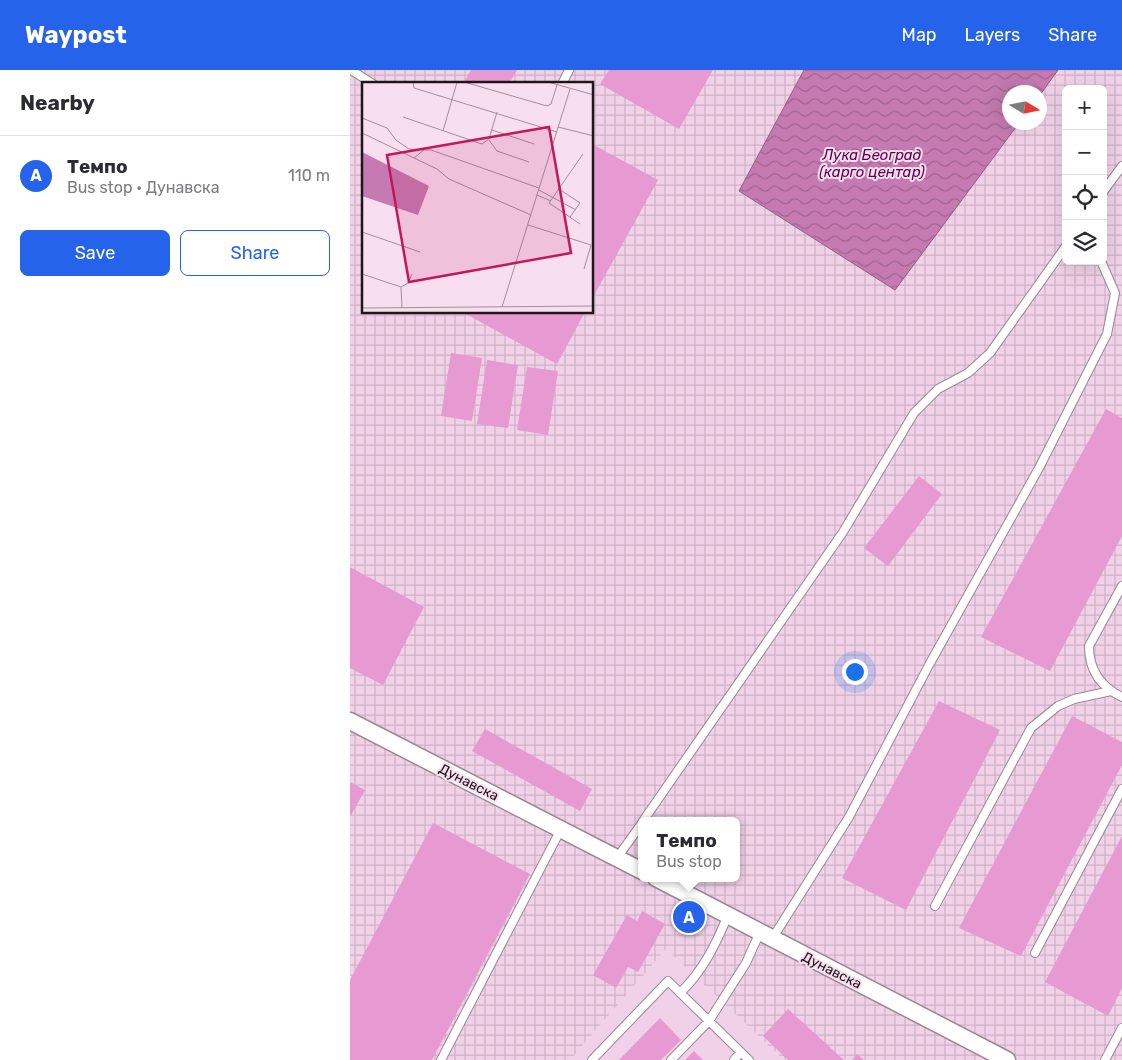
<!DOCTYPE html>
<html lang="en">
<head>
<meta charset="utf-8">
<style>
	:root { --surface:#fff; --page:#f7f7f7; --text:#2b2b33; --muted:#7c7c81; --line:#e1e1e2; --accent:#2563eb }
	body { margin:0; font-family:Rubik,sans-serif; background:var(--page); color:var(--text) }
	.controls { position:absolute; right:15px; top:15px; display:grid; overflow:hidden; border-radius:8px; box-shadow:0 5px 20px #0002 }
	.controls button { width:45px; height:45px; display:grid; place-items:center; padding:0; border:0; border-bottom:1px solid var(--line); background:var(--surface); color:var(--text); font:25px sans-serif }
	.compass { position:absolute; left:652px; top:15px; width:45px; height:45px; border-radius:50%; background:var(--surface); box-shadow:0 5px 20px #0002; rotate:100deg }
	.you { position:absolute; left:504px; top:601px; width:18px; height:18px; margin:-12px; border:4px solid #fff; border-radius:50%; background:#1a73e8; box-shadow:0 0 0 8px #1a73e833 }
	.badge { display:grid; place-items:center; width:32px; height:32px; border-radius:50%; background:var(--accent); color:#fff; font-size:16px; font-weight:700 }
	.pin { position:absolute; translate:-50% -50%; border:2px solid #fff; box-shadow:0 1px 5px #0006 }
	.popup { position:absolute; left:288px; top:747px; width:102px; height:65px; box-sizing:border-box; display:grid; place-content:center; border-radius:8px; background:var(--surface); filter:drop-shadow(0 1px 4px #0005); font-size:16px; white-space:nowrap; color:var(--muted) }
	.popup b { font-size:19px; color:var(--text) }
	.popup::after { content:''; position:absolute; left:50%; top:100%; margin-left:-10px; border:10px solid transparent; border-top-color:var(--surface) }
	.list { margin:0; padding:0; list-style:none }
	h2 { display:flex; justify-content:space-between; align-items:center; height:65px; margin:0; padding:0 20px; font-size:21px }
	h2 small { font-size:16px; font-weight:400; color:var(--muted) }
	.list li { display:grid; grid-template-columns:32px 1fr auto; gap:15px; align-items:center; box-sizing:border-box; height:80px; padding:0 20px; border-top:1px solid var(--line) }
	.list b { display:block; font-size:19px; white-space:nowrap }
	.list p { margin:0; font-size:16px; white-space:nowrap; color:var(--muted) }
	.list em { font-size:16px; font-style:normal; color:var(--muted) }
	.actions { display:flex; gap:10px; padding:15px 20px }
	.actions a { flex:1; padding:11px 0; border:1px solid var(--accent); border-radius:8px; text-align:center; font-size:18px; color:var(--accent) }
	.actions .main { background:var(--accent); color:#fff }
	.icon { flex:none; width:28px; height:28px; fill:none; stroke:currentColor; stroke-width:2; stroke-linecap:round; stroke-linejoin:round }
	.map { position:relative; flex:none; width:772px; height:990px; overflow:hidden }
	header { display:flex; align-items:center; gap:30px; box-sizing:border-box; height:70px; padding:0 25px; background:var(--accent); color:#fff }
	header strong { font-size:24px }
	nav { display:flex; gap:28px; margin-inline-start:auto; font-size:18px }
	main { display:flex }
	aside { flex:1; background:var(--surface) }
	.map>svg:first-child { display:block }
	.built { fill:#f1d1e7 }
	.industrial { fill:url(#industrial-grid); fill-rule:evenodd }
	.water { fill:url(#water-waves); stroke:#935d84 }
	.building { fill:#e69ad1 }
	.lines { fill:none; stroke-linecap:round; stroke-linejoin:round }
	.lane-casing { stroke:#9c8695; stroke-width:10 }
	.street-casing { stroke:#9c8695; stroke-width:19 }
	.lane { stroke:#fff; stroke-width:8 }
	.street { stroke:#fff; stroke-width:16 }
	.labels { text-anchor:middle; stroke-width:4; stroke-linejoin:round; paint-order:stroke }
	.street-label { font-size:14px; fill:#1f161c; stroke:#f8dff0 }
	.water-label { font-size:15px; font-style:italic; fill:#5e004f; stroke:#f8dff0 }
	.inset-road { fill:none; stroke:#a18f9b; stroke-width:1 }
	.view { fill:#c2185b; fill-opacity:0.15; stroke:#c2185b; stroke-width:2.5 }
	.inset-edge { fill:none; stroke:#1f161c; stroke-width:2.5 }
</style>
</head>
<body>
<header>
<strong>Waypost</strong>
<nav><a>Map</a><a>Layers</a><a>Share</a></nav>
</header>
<main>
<aside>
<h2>Nearby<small></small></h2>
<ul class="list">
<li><span class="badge">A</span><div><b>Темпо</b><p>Bus stop · Дунавска</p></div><em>110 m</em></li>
</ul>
<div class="actions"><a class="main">Save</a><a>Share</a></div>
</aside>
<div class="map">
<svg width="772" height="990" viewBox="0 0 772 990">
	<defs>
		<pattern id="industrial-grid" width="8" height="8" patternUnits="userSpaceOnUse" patternTransform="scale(1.25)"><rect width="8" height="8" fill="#f1d1e7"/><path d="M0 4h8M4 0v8" fill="none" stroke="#ceb3c6"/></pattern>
		<pattern id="water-waves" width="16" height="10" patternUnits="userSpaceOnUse" patternTransform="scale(1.25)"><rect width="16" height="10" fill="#c57bb1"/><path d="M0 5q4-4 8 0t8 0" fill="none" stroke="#9f648f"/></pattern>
	</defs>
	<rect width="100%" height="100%" fill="#f8dff0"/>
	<path class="built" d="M316,879l118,111h-214z"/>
	<path class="industrial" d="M0,0h772v990h-338l-118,-111 -96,111h-220zM14,14h228v228h-228zM716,19h37v172h-37zM660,22h30v30h-30zM292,751h94v57h-94z"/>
	<path class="water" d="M454,0h254l-18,25v-3h-30v30l9,1 -124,167 -156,-99z"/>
	<path class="building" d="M121,0h46l-8,14h-46z
		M259,0h104l-34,59 -79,-45z
		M242,74l66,36 -66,119z
		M117,242h118l-28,52 -91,-50z
		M101,283l31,5 -10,63 -31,-5z
		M137,290l31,5 -10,63 -31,-4z
		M177,297l31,4 -10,64 -31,-5z
		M756,339l16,9v118l-72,135 -69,-34z
		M569,406l23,18 -54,72 -24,-18z
		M0,497l74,40 -41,78 -33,-17z
		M589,631l61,29 -94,180 -64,-32z
		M722,646l50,26v23l-101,191 -62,-28z
		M135,659l107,60 -12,22 -108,-60z
		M0,712l15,8 -15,27z
		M83,753l97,51 -98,186h-82v-80z
		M772,766v152l-14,28 -63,-34z
		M292,841l23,13 -27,48 -10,-5 -12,21 -23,-13 34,-60 10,6z
		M438,939l56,51h-56l-25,-24z
		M310,948l21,22 -20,20h-42z
		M344,981l9,9h-18z
		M507,984l7,6h-12z"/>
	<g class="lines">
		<defs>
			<path id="lane" d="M1,0l22,14
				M212,14l7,-14
				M753,122l19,-26
				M772,516l-33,60c0,24 12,41 33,51
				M293,751l200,-289 71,-119 24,-24 30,-16 22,-20 76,-107
				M267,788l25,-35
				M585,836l96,-178 27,-22 16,-7 37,-8
				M422,869l77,-122 80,-152 110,-197 68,-134 8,-41 -14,-32
				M685,883l87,-164
				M330,923c23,-22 36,-49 48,-78
				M91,990l120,-231
				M242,990l76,-79 81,79
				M321,990l38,-39 37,-58 14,-31
				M384,990l7,-8
				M755,990l17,-32"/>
			<path id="street" d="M0,651l292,150
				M306,808l351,182"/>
		</defs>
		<use href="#lane" class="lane-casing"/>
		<use href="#street" class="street-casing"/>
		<use href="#lane" class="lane"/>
		<use href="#street" class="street"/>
	</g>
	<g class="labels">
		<g class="street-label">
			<text transform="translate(119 712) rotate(27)" y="5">Дунавска</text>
			<text transform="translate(482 900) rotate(27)" y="5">Дунавска</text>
		</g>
		<g class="water-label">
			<text x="522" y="90">Лука Београд<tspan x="522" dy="17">(карго центар)</tspan></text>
		</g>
	</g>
	<g transform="translate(12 12)">
		<rect width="231" height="231" fill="#f8dff0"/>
		<path d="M0,70l67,34 -11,29 -56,-19z" fill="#c57bb1"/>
		<path class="inset-road" d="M51,0l1,6 143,44M102,0l83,24 4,-2 6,-19M186,0l46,13M41,35l79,27 7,-5 8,-27M0,36l25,10 9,12 13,9 15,1M196,45l36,9M130,48l42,14M81,49l14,-49M0,51l75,36 12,10 82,36M127,58l8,11 32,11M52,76l10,-8h7l108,38M197,107l21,14 -10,14M177,108l37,20M175,113l14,6M218,142l-31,-21 34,-49M166,143l63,20 -7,24M0,150l58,20M0,192l39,13M39,205l1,21M39,205l7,-4 4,-9M140,225l68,-218M0,226l232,-2"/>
		<path class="view" d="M187,45l22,126 -162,29 -22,-127z"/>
		<rect width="231" height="231" class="inset-edge"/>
	</g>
</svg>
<div class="controls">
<button>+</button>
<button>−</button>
<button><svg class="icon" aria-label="locate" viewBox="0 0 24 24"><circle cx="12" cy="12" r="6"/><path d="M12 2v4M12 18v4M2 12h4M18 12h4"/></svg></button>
<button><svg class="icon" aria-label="layers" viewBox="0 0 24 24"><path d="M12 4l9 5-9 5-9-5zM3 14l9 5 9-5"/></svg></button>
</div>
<svg class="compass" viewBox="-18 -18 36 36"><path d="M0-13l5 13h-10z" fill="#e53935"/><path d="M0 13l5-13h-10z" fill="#7c7c81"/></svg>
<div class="you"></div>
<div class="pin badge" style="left:339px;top:847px">A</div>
<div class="popup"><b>Темпо</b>Bus stop</div>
</div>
</main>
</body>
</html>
